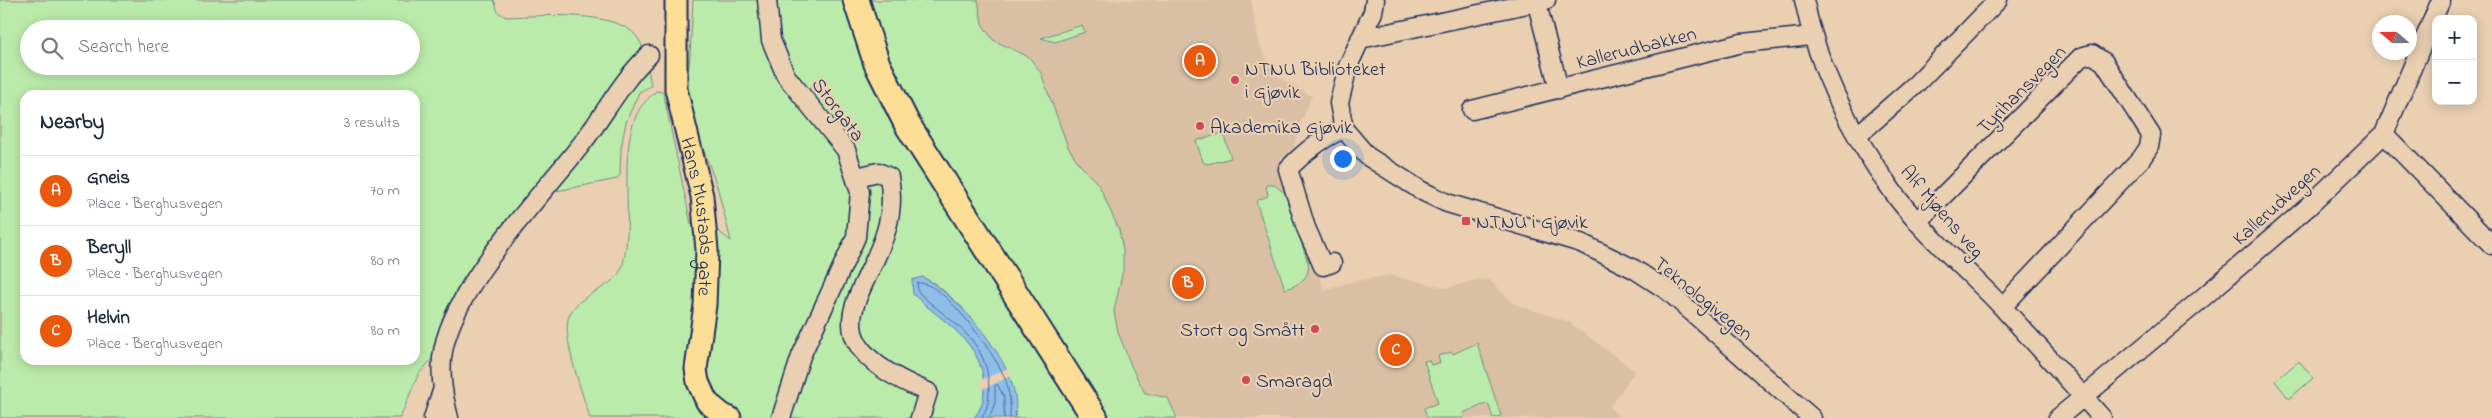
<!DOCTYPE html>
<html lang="en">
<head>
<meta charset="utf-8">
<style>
	:root { --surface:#fff; --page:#f2f2f3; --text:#1f2937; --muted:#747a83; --line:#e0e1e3; --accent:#ea580c }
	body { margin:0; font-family:"Indie Flower",sans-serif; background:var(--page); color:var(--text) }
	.controls { position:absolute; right:15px; top:15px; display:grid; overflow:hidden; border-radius:10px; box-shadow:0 2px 12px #0003 }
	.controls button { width:45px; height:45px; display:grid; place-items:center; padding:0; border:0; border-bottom:1px solid var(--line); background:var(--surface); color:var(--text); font:25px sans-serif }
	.compass { position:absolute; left:2372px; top:15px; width:45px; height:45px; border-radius:50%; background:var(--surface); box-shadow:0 2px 12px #0003; rotate:290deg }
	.you { position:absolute; left:1342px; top:158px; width:18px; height:18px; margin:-12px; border:4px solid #fff; border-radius:50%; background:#1a73e8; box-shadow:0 0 0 8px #1a73e833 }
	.badge { display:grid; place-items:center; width:32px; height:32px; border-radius:50%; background:var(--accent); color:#fff; font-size:16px; font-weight:700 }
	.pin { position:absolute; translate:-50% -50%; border:2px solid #fff; box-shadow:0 1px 5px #0006 }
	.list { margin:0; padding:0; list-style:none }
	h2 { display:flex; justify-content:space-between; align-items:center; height:65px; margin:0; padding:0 20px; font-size:21px }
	h2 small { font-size:16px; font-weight:400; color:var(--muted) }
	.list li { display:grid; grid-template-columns:32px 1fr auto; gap:15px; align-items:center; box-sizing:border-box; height:70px; padding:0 20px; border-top:1px solid var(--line) }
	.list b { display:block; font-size:19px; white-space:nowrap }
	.list p { margin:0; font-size:16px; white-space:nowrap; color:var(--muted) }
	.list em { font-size:16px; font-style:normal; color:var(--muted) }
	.icon { flex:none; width:28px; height:28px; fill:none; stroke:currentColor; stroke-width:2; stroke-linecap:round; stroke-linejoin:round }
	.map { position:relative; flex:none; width:2492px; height:418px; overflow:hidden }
	.search { position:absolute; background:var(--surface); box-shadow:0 2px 12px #0003; left:20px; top:20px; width:400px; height:55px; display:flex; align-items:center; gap:12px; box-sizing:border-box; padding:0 18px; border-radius:28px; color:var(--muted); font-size:19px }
	.panel { position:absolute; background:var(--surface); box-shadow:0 2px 12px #0003; left:20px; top:90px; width:400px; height:275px; border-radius:15px }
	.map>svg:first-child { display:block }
	.built { fill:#d9c0a4 }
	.green { fill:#bbebaa; stroke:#6b8d84; fill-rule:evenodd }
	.water { fill:#8fbde9; stroke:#6184b1 }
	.pier { fill:#eacfb1 }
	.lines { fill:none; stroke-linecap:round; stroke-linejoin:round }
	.shore { stroke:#496896; stroke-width:1 }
	.minor-casing { stroke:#1b2f5e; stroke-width:21 }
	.major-casing { stroke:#1b2f5e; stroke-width:25 }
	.highway-casing { stroke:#1b2f5e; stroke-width:29 }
	.minor { stroke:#eacfb1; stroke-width:18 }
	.major { stroke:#fdde96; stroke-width:21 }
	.highway { stroke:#fdde96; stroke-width:25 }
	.poi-dot { fill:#d1495b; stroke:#eacfb1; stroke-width:2 }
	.labels { text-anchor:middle; stroke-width:4.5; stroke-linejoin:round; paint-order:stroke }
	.street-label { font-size:20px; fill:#1b2f5e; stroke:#eacfb1 }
	.poi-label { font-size:20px; fill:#1b2f5e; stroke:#eacfb1; text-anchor:start }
</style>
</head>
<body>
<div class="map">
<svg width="2492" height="418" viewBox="0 0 2492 418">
	<rect width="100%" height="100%" fill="#eacfb1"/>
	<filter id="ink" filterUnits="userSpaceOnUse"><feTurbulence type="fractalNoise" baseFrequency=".02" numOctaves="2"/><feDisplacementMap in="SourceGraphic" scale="10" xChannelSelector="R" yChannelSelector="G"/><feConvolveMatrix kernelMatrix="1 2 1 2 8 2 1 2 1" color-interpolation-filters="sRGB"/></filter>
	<g filter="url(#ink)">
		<path class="built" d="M969,0h282l9,46 7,16 11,15 34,19 -14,33 -9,40 35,122 22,-8 44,-8 57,13 31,-9 11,1 25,24 55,18 66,49 -25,36 10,11h-469z"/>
		<path class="green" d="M0,0h494l4,12 8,5c33,-1 110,-8 131,20 10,13 11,34 14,49l-12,6 -13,30 -5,26 -1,27 -3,4 -66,13 -29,28 -86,134 -18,21 -18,43h-400zM29,29h382v37h-382zM25,95h390v265h-390z
			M693,0h285l4,24 11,16 36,17 12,16 27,74 11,17 20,21 20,45 4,20v20l-9,41 4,21 14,36 13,25 23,5 9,20h-163l2,-4 -53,-106 -27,-24 -14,-7 -9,17c29,28 70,47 71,92 0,13 -1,21 -10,32h-384c-7,-23 -27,-77 -22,-99 8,-28 49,-28 55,-55 12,-47 -7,-115 17,-156 4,-6 11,-12 16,-17l7,1 28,132 27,7 13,10 -14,-55 -32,-86 5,-44z
			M1082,25l3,7 -30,10 -14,-4z
			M1223,133l8,25 -24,6 -4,-2 -7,-21z
			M1266,185h8l11,8 23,70c2,17 -10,22 -23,26l-29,-88 12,-5z
			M1477,343l24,73 -8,2 -5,-15 -25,10 1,5h-37l-3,-10 14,-5 -14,-42 5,-1 2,5 9,-2 -2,-7 14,-4 1,2z
			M2299,361l14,17 -24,21 -14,-18z"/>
		<path class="water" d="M922,277c37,18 106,97 92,141h-40c9,-11 10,-19 10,-32 -1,-45 -42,-64 -71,-92l-1,-14z"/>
		<path class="pier" d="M1008,368l3,8 -30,14v-10z"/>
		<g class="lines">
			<path class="shore" d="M981,418c7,-9 8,-18 8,-29 -1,-52 -39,-66 -71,-97l-1,-9c26,-3 73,66 84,87 8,14 10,32 9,48
				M989,418l6,-15v-17l2,-2 7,13v21"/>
			<defs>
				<path id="minor" d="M767,0l4,40 15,36 60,74 14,42 -4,45 -55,119 -20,62
					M1375,0l-2,12 -25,54 -9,37 5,26 23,27 55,35 25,12 134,40 53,26 34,22 144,127
					M1536,0l23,89
					M1804,0c14,69 48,135 89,192 31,43 74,77 110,116 33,36 67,73 99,110
					M1360,39l186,-39
					M1472,110l270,-67 70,-7
					M2384,134l108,111
					M1858,135l57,-50 83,-85
					M857,177l21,-5 11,5c20,102 -118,150 39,215l-8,26
					M1918,221l163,-164 11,-3 12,8 47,73 -2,12 -8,12 -139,148
					M1332,263l-9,3 -17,-38 -18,-59c17,-17 33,-31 56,-40
					M433,418l9,-27
					M449,418c-5,-20 -9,-39 -7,-60 7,-68 96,-158 138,-212 24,-30 41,-65 69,-91
					M2058,418l135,-112 115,-99 76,-73 57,-134"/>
				<g id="major">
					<path id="s1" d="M676,0v89l26,107 5,54 -2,55 -9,64 2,13 9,20 16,13 7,3"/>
				</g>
				<path id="highway" d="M856,0l21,64 30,60 188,294"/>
			</defs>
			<use href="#minor" class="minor-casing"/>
			<use href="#major" class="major-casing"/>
			<use href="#highway" class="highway-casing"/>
			<use href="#minor" class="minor"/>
			<use href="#major" class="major"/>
			<use href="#highway" class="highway"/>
		</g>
	</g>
	<g class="poi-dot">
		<circle cx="1235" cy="80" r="5"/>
		<circle cx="1200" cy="126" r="5"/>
		<rect x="1461" y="216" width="10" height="10" rx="2.5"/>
		<circle cx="1315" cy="329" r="5"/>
		<circle cx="1246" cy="380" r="5"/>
	</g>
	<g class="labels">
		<g class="street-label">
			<text transform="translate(1636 47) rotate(-14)" y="7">Kallerudbakken</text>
			<text transform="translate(2021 89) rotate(-45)" y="7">Tyrihansvegen</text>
			<text transform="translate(839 109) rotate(53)" y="7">Storgata</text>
			<text transform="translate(2276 204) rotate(-42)" y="7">Kallerudvegen</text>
			<text transform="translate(1943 211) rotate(49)" y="7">Alf Mjøens veg</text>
			<text dy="7" stroke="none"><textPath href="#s1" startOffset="219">Hans Mustads gate</textPath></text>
			<text transform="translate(1704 298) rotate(39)" y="7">Teknologivegen</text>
		</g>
		<g class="poi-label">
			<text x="1245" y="75">NTNU Biblioteket<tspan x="1245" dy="23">i Gjøvik</tspan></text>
			<text x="1210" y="133">Akademika Gjøvik</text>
			<text x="1476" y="228">NTNU i Gjøvik</text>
			<text x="1305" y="336" text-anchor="end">Stort og Smått</text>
			<text x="1256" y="387">Smaragd</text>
		</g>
	</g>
</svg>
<div class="controls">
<button>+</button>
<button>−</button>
</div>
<svg class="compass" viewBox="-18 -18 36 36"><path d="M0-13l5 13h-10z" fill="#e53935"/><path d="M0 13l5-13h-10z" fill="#747a83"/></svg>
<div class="you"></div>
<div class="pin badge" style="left:1200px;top:61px">A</div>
<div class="pin badge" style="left:1188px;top:283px">B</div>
<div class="pin badge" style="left:1396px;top:350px">C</div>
<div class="search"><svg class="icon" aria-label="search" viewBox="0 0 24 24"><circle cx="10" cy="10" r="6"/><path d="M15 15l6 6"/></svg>Search here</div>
<section class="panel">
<h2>Nearby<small>3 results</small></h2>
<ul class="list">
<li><span class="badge">A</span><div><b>Gneis</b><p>Place · Berghusvegen</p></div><em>70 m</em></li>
<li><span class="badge">B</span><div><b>Beryll</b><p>Place · Berghusvegen</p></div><em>80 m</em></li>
<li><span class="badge">C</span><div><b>Helvin</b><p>Place · Berghusvegen</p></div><em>80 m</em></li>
</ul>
</section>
</div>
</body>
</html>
